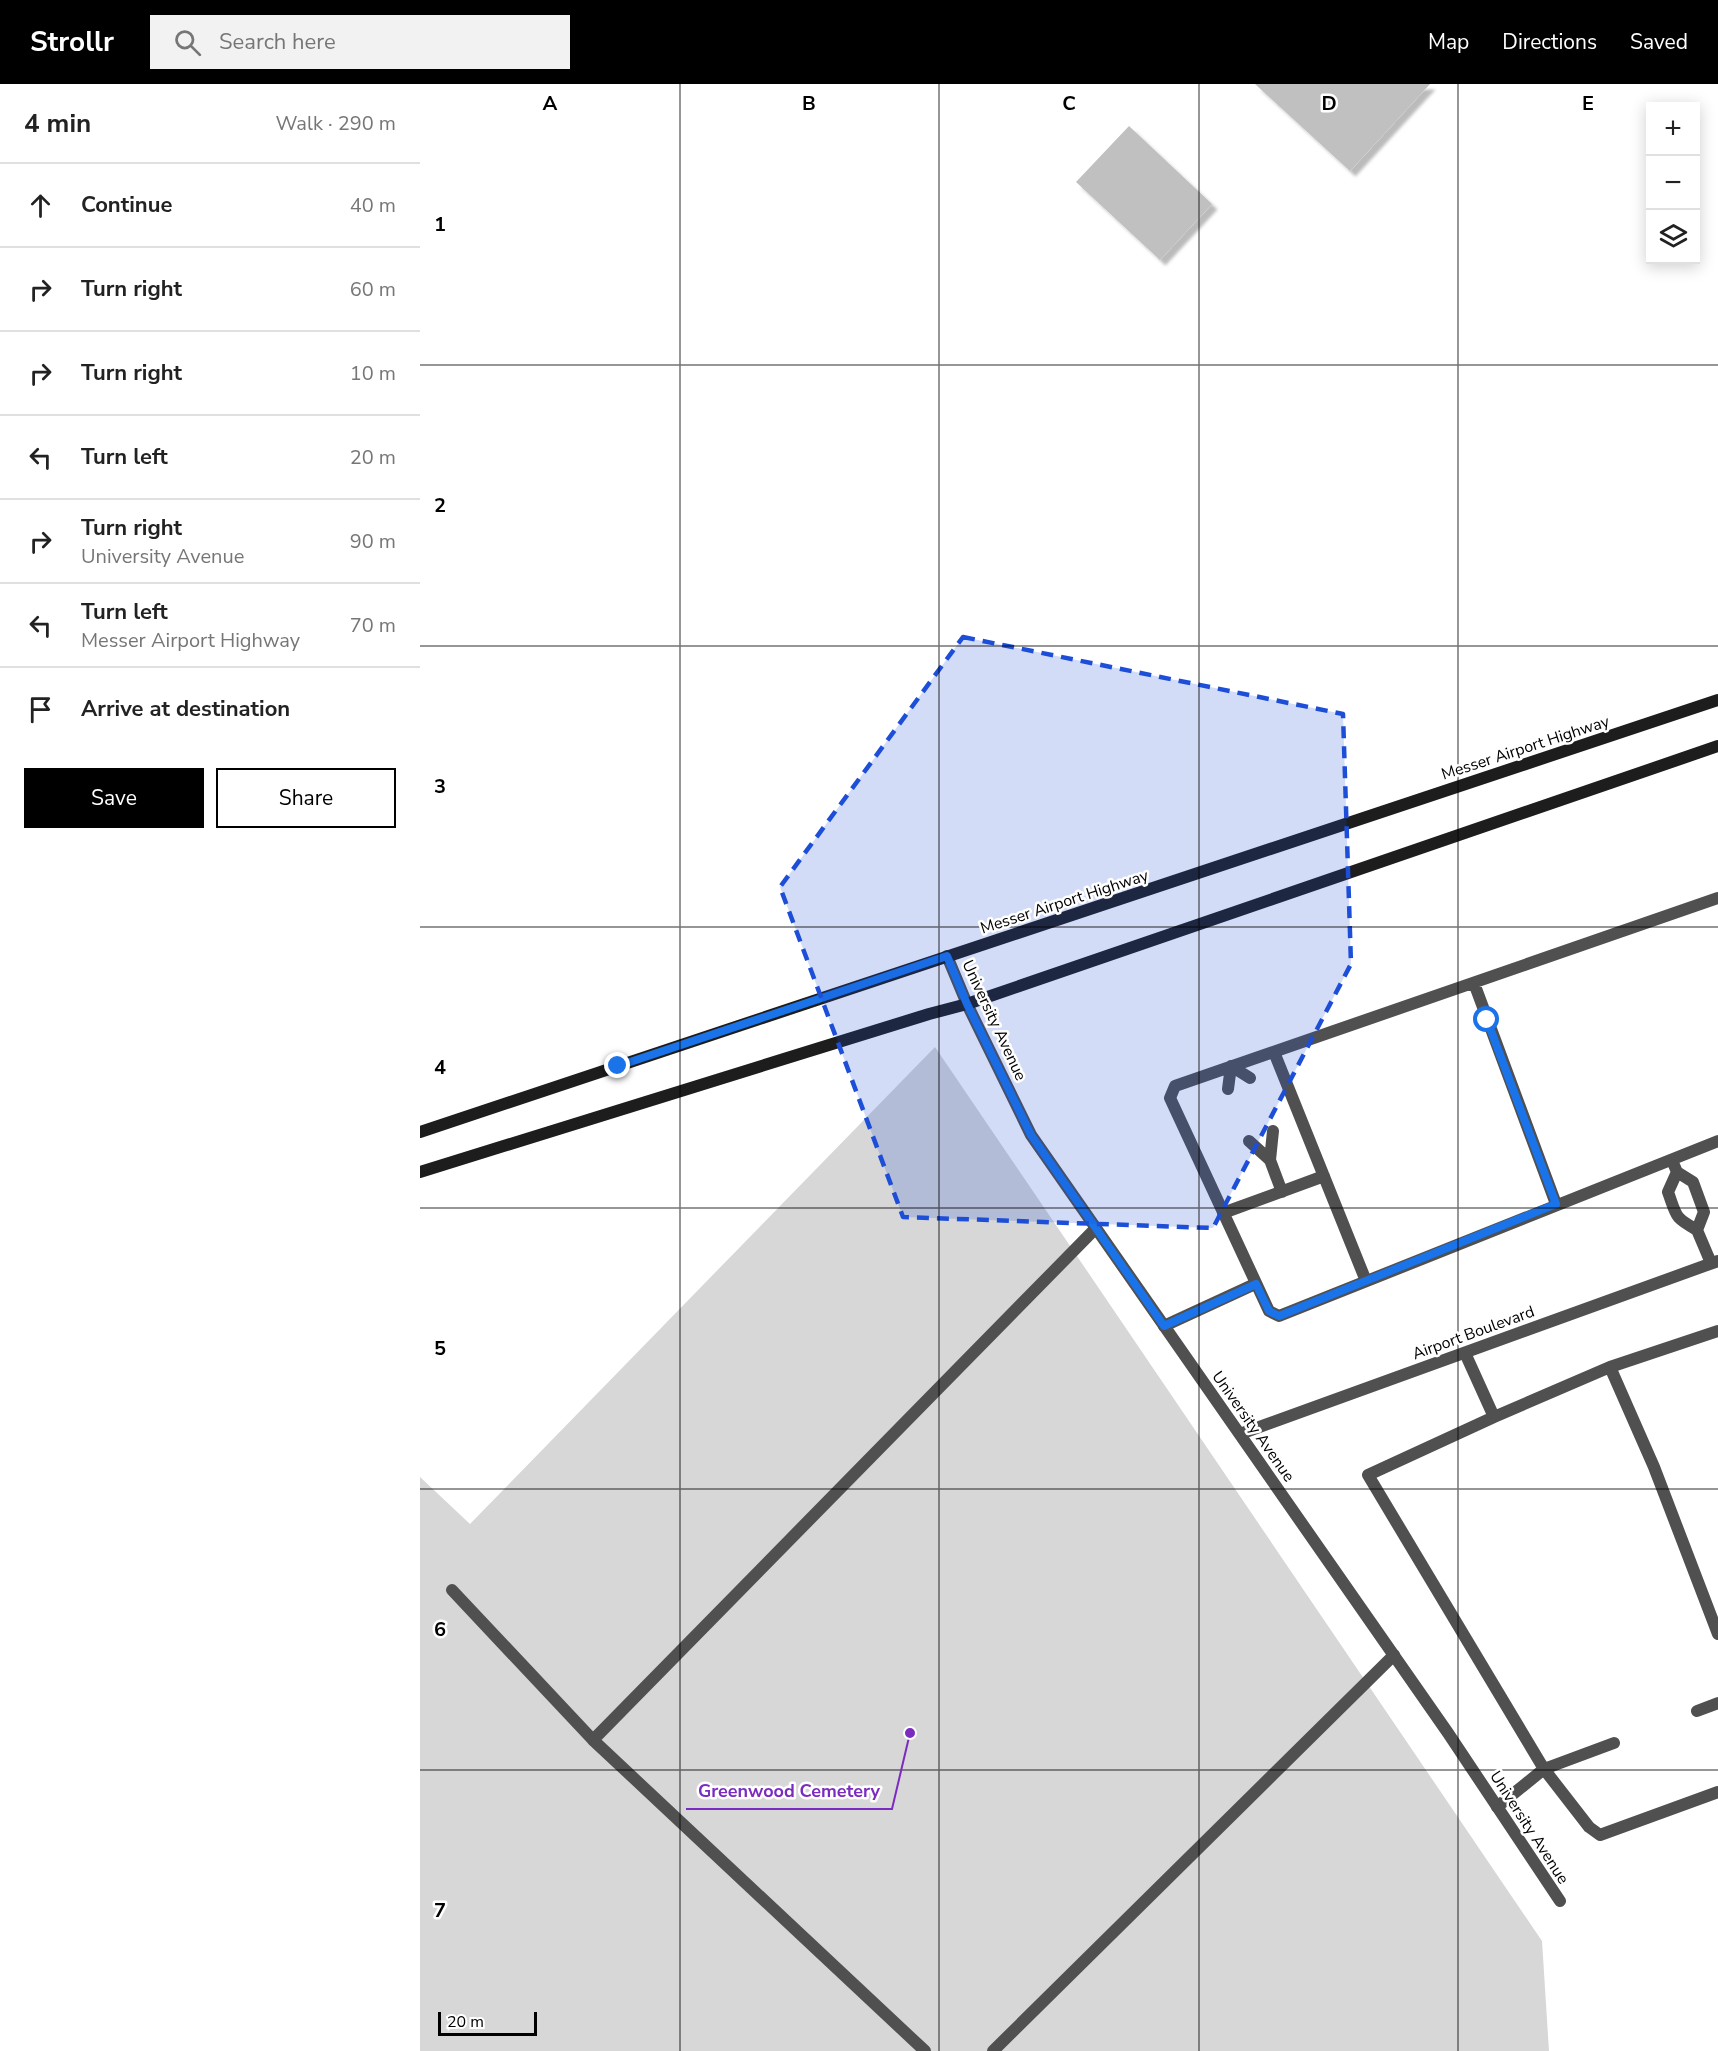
<!DOCTYPE html>
<html lang="en">
<head>
<meta charset="utf-8">
<style>
	:root { --surface:#fff; --page:#f2f2f2; --text:#222; --muted:#767676; --line:#e0e0e0; --accent:#000 }
	body { margin:0; font-family:"Nunito Sans",sans-serif; background:var(--page); color:var(--text) }
	.controls { position:absolute; right:18px; top:18px; display:grid; overflow:hidden; border-radius:0px; box-shadow:0 3px 15px #0003 }
	.controls button { width:54px; height:54px; display:grid; place-items:center; padding:0; border:0; border-bottom:2px solid var(--line); background:var(--surface); color:var(--text); font:30px sans-serif }
	.scale { position:absolute; left:18px; bottom:15px; width:99px; box-sizing:border-box; padding-left:6px; border:3px solid #000; border-top:0; font-size:16px; line-height:21px; white-space:nowrap; color:#000; -webkit-text-stroke:4px #fff; paint-order:stroke }
	.stop { position:absolute; width:18px; height:18px; margin:-14px; border:4px solid #1a73e8; border-radius:50%; background:#fff }
	.stop.end { background:#1a73e8; border-color:#fff; box-shadow:0 2px 6px #0008 }
	.list { margin:0; padding:0; list-style:none }
	h2 { display:flex; justify-content:space-between; align-items:center; height:78px; margin:0; padding:0 24px; font-size:26px }
	h2 small { font-size:20px; font-weight:400; color:var(--muted) }
	.list li { display:grid; grid-template-columns:39px 1fr auto; gap:18px; align-items:center; box-sizing:border-box; height:84px; padding:0 24px; border-top:2px solid var(--line) }
	.list b { display:block; font-size:22px; white-space:nowrap }
	.list p { margin:0; font-size:20px; white-space:nowrap; color:var(--muted) }
	.list em { font-size:20px; font-style:normal; color:var(--muted) }
	.actions { display:flex; gap:12px; padding:18px 24px }
	.actions a { flex:1; padding:14px 0; border:2px solid var(--accent); border-radius:0px; text-align:center; font-size:21px; color:var(--accent) }
	.actions .main { background:var(--accent); color:#fff }
	.icon { flex:none; width:33px; height:33px; fill:none; stroke:currentColor; stroke-width:2; stroke-linecap:round; stroke-linejoin:round }
	.map { position:relative; flex:none; width:1298px; height:1967px; overflow:hidden }
	header { display:flex; align-items:center; gap:36px; box-sizing:border-box; height:84px; padding:0 30px; background:var(--accent); color:#fff }
	header strong { font-size:28px }
	nav { display:flex; gap:33px; margin-inline-start:auto; font-size:21px }
	.search { width:420px; height:54px; background:var(--page); display:flex; align-items:center; gap:15px; box-sizing:border-box; padding:0 21px; border-radius:0px; color:var(--muted); font-size:22px }
	main { display:flex }
	aside { flex:1; background:var(--surface) }
	.map>svg:first-child { display:block }
	.green { fill:#d7d7d7 }
	.building { fill:#c0c0c0; filter:url(#shadow) }
	.lines { fill:none; stroke-linecap:round; stroke-linejoin:round }
	.service { stroke:#505050; stroke-width:12 }
	.minor { stroke:#505050; stroke-width:12 }
	.secondary { stroke:#1d1d1d; stroke-width:12 }
	.route { stroke:#1a73e8; stroke-width:8 }
	.marked { fill:#1d4ed8; fill-opacity:0.2; stroke:#1d4ed8; stroke-width:4.5; stroke-dasharray:12 8; stroke-linejoin:round }
	.grid { fill:none; stroke:#000; stroke-width:1.5; stroke-opacity:0.55 }
	.labels { text-anchor:middle; stroke-width:5; stroke-linejoin:round; paint-order:stroke }
	.street-label { font-size:16px; fill:#000; stroke:#fff }
	.grid-label { font-size:20px; text-anchor:middle; font-weight:bold; fill:#000; stroke:#fff; stroke-width:5; stroke-linejoin:round; paint-order:stroke }
	.leader { fill:none; stroke:#7b2cbf; stroke-width:2 }
	.callout-dot { fill:#7b2cbf; stroke:#fff; stroke-width:2 }
	.callout-label { font-size:18px; text-anchor:middle; font-weight:bold; fill:#7b2cbf; stroke:#fff; stroke-width:5; stroke-linejoin:round; paint-order:stroke }
</style>
</head>
<body>
<header>
<strong>Strollr</strong>
<div class="search"><svg class="icon" aria-label="search" viewBox="0 0 24 24"><circle cx="10" cy="10" r="6"/><path d="M15 15l6 6"/></svg>Search here</div>
<nav><a>Map</a><a>Directions</a><a>Saved</a></nav>
</header>
<main>
<aside>
<h2>4 min<small>Walk · 290 m</small></h2>
<ul class="list">
<li><svg class="icon" aria-label="ahead" viewBox="0 0 24 24"><path d="M12 20V5M6 11l6-6 6 6"/></svg><div><b>Continue</b></div><em>40 m</em></li>
<li><svg class="icon" aria-label="right" viewBox="0 0 24 24"><path d="M7 20v-9h11M14 6l5 5-5 5"/></svg><div><b>Turn right</b></div><em>60 m</em></li>
<li><svg class="icon" aria-label="right" viewBox="0 0 24 24"><path d="M7 20v-9h11M14 6l5 5-5 5"/></svg><div><b>Turn right</b></div><em>10 m</em></li>
<li><svg class="icon" aria-label="left" viewBox="0 0 24 24"><path d="M17 20v-9H6M10 6l-5 5 5 5"/></svg><div><b>Turn left</b></div><em>20 m</em></li>
<li><svg class="icon" aria-label="right" viewBox="0 0 24 24"><path d="M7 20v-9h11M14 6l5 5-5 5"/></svg><div><b>Turn right</b><p>University Avenue</p></div><em>90 m</em></li>
<li><svg class="icon" aria-label="left" viewBox="0 0 24 24"><path d="M17 20v-9H6M10 6l-5 5 5 5"/></svg><div><b>Turn left</b><p>Messer Airport Highway</p></div><em>70 m</em></li>
<li><svg class="icon" aria-label="arrive" viewBox="0 0 24 24"><path d="M6 21V4h12l-3 4 3 4H6"/></svg><div><b>Arrive at destination</b></div></li>
</ul>
<div class="actions"><a class="main">Save</a><a>Share</a></div>
</aside>
<div class="map">
<svg width="1298" height="1967" viewBox="0 0 1298 1967">
	<defs>
		<filter id="shadow"><feDropShadow dx="5.5" dy="5.5" stdDeviation="1.5" flood-color="#0004"/></filter>
	</defs>
	<rect width="100%" height="100%" fill="#fff"/>
	<path class="green" d="M515,963l607,894 7,110h-1129v-574l50,47z"/>
	<path class="building" d="M835,0h175l-80,87z
		M709,42l83,78 -52,56 -84,-78z"/>
	<g class="lines">
		<path class="service" d="M1298,814l-543,188 -5,12 99,213 10,5 439,-175
			M1054,899l82,221
			M854,968l92,229
			M808,1005l3,-23 19,12
			M829,1057l21,19 12,32
			M850,1076l3,-29
			M1254,1081l3,7 16,10 11,30 -7,18
			M1257,1088l-9,20c9,25 6,25 29,38l14,33
			M803,1129l101,-37
			M744,1242l91,-42
			M1045,1269l29,64
			M1190,1283l108,-36
			M32,1506l141,150
			M1277,1627l21,-8
			M1194,1659l-70,26 45,58 11,8 118,-43
			M1077,1723l47,-38 -176,-294 126,-58 116,-50 44,100 64,167
			M505,1967l-332,-311 503,-512
			M573,1967l401,-396"/>
		<path class="minor" d="M527,872l20,48 64,131 417,598 112,168
			M820,1350l478,-173"/>
		<path class="secondary" d="M0,1048l1298,-432
			M0,1088l509,-158 38,-10 751,-258"/>
	</g>
	<g class="lines">
		<path class="route" d="M198,982l329,-110 20,48 64,131 133,191 92,-42 13,27 10,5 277,-112 -69,-184"/>
	</g>
	<path class="marked" d="M543,553l380,77 8,250 -138,264 -310,-11 -123,-330z"/>
	<path class="grid" d="M260,0v1967M519,0v1967M779,0v1967M1038,0v1967M0,281h1298M0,562h1298M0,843h1298M0,1124h1298M0,1405h1298M0,1686h1298"/>
	<g class="labels">
		<g class="street-label">
			<text transform="translate(1105 663) rotate(-18)" y="6">Messer Airport Highway</text>
			<text transform="translate(644 817) rotate(-18)" y="6">Messer Airport Highway</text>
			<text transform="translate(575 936) rotate(65)" y="6">University Avenue</text>
			<text transform="translate(1053 1248) rotate(-20)" y="6">Airport Boulevard</text>
			<text transform="translate(834 1342) rotate(55)" y="6">University Avenue</text>
			<text transform="translate(1110 1743) rotate(57)" y="6">University Avenue</text>
		</g>
	</g>
	<g class="grid-label">
		<text x="130" y="26">A</text>
		<text x="389" y="26">B</text>
		<text x="649" y="26">C</text>
		<text x="909" y="26">D</text>
		<text x="1168" y="26">E</text>
		<text x="20" y="147">1</text>
		<text x="20" y="428">2</text>
		<text x="20" y="709">3</text>
		<text x="20" y="990">4</text>
		<text x="20" y="1271">5</text>
		<text x="20" y="1552">6</text>
		<text x="20" y="1833">7</text>
	</g>
	<path class="leader" d="M490 1649L472 1725H266"/>
	<circle class="callout-dot" cx="490" cy="1649" r="6"/>
	<g class="callout-label">
		<text x="369" y="1713">Greenwood Cemetery</text>
	</g>
</svg>
<div class="controls">
<button>+</button>
<button>−</button>
<button><svg class="icon" aria-label="layers" viewBox="0 0 24 24"><path d="M12 4l9 5-9 5-9-5zM3 14l9 5 9-5"/></svg></button>
</div>
<div class="scale">20 m</div>
<div class="stop" style="left:1067px;top:936px"></div>
<div class="stop end" style="left:198px;top:982px"></div>
</div>
</main>
</body>
</html>
